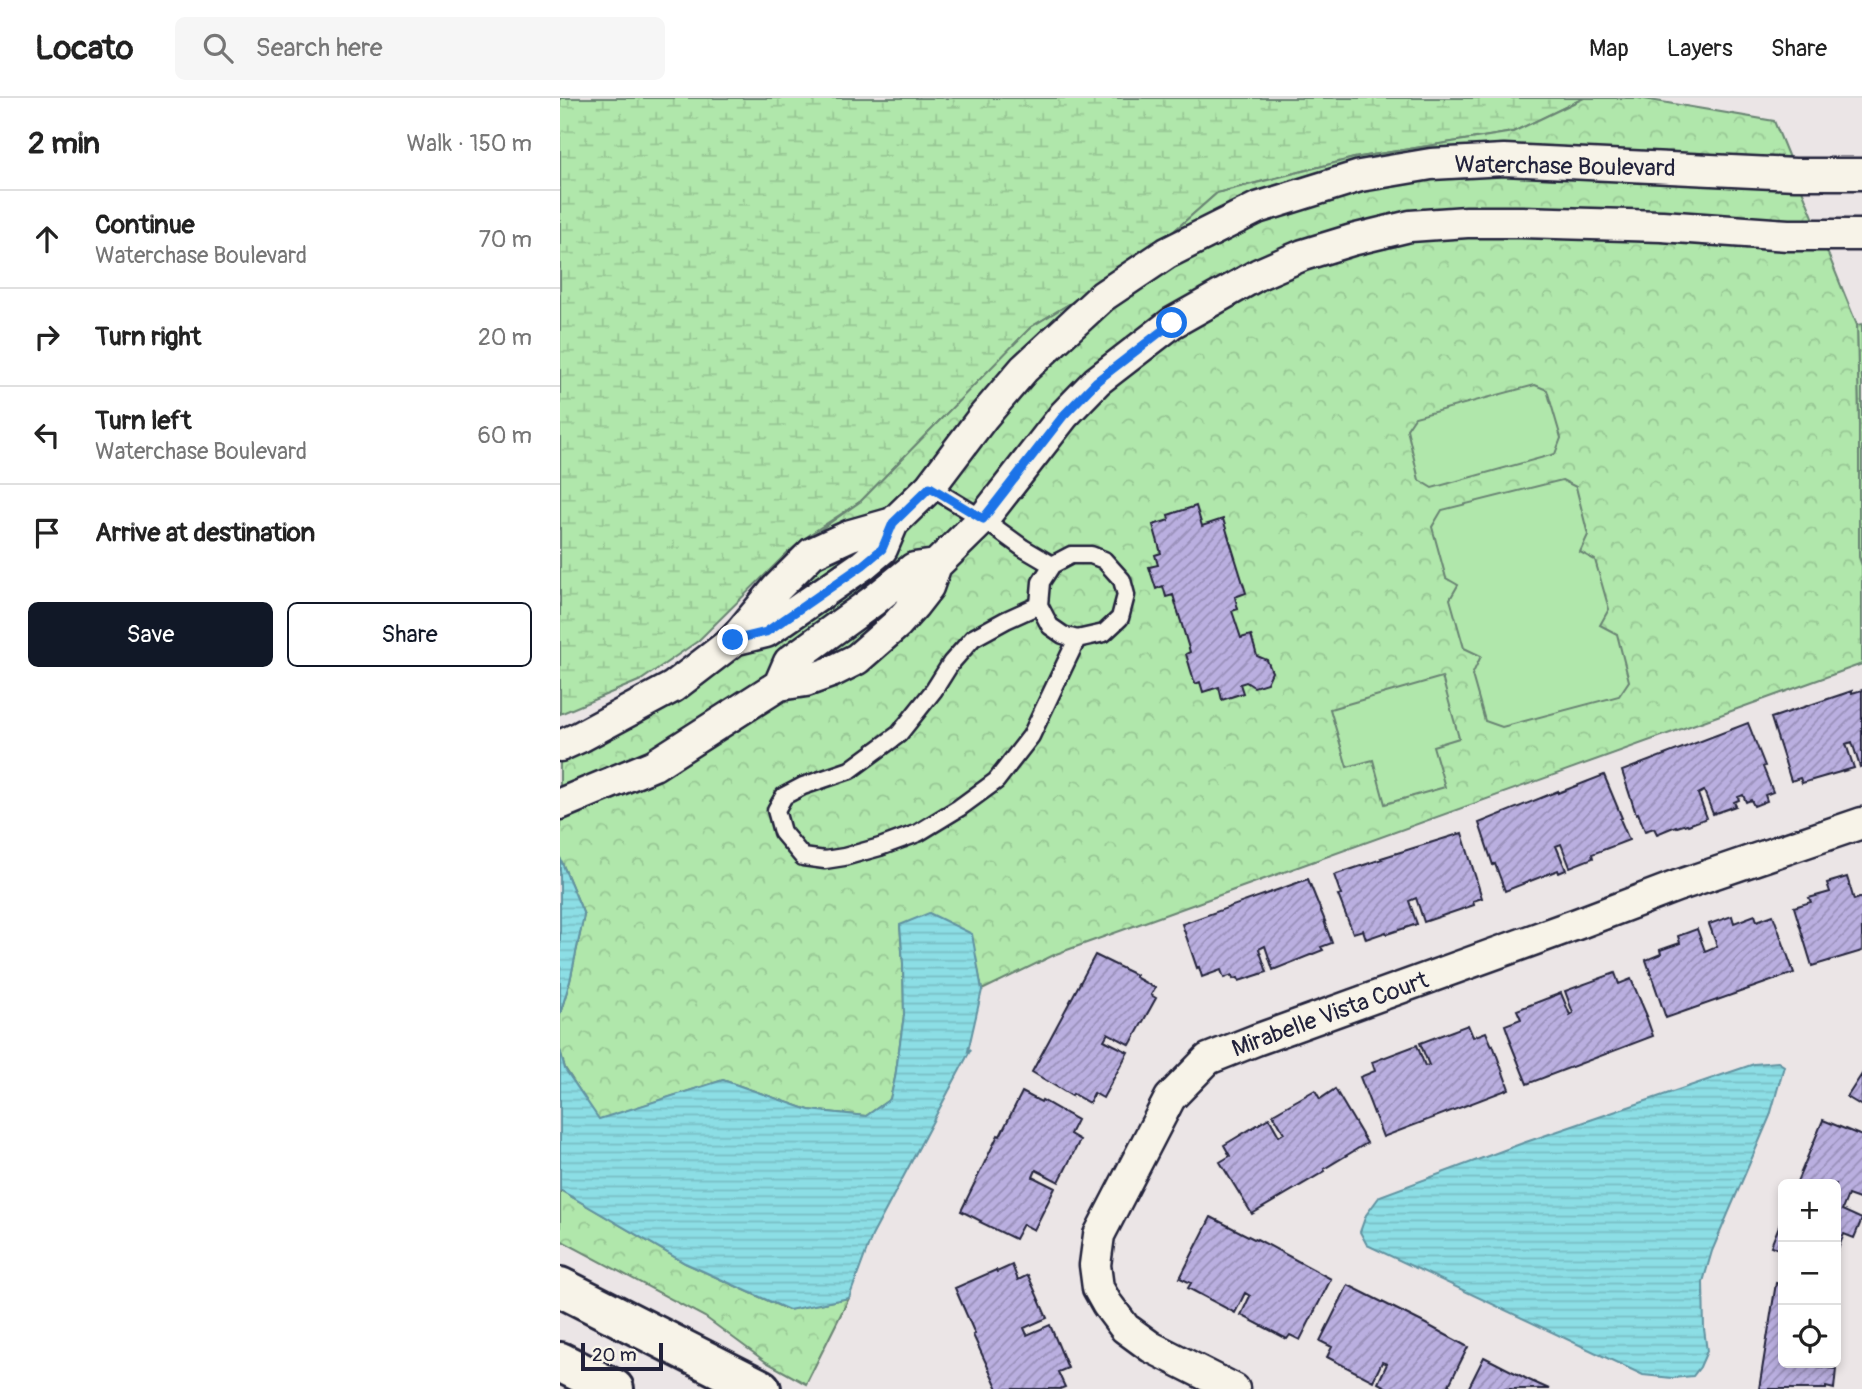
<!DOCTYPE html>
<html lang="en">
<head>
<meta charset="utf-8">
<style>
	:root { --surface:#fff; --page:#f6f6f6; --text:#222; --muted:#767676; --line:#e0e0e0; --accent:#111827 }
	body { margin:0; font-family:Pangolin,sans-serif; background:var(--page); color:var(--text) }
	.controls { position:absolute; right:21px; bottom:21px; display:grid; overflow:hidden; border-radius:10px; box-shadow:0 4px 10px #0003 }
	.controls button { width:63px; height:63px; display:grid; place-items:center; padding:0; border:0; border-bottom:2px solid var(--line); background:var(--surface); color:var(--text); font:35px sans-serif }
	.scale { position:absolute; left:21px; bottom:18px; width:82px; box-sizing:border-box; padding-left:7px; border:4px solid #22223b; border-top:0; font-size:19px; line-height:24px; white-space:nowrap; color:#22223b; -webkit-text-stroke:5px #f7f3e8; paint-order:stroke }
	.stop { position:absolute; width:21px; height:21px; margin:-16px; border:5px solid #1a73e8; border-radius:50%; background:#fff }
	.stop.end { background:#1a73e8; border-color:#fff; box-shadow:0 2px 7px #0008 }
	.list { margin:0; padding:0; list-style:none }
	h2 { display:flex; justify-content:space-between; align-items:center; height:91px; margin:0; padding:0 28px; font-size:30px }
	h2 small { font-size:23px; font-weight:400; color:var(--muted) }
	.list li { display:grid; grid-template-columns:46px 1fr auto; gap:21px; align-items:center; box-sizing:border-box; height:98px; padding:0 28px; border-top:2px solid var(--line) }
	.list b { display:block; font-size:26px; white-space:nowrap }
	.list p { margin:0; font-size:23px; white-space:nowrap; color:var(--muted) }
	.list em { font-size:23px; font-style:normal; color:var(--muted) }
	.actions { display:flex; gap:14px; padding:21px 28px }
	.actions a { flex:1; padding:16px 0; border:2px solid var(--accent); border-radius:10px; text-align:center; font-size:24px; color:var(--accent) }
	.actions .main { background:var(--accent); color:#fff }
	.icon { flex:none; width:38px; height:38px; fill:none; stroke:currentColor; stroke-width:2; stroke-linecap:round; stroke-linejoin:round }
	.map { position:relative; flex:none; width:1302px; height:1291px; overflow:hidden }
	header { display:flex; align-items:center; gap:42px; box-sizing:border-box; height:98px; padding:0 35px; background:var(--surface); border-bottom:2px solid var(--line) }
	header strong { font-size:33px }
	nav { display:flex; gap:38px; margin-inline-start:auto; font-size:24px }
	.search { width:490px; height:63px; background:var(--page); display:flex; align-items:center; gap:18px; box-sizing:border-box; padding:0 24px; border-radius:10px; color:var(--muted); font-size:26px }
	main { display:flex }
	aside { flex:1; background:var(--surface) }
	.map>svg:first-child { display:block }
	.wetland { fill:url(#wetland-marsh); stroke:#698473; stroke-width:2 }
	.park { fill:url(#park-crowns); stroke:#698473; stroke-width:2 }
	.pitch { fill:#b0e7ab; stroke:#698473; stroke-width:2 }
	.water { fill:url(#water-rules); stroke:#6293a1; stroke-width:2 }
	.building { fill:url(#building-hatch); stroke:#22223b; stroke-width:2 }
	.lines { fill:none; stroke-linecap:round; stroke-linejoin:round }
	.lane-casing { stroke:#22223b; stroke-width:21 }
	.street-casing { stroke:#22223b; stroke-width:35 }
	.secondary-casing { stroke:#22223b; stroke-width:44 }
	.lane { stroke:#f7f3e8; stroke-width:16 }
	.street { stroke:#f7f3e8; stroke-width:30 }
	.secondary { stroke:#f7f3e8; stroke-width:38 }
	.route { stroke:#1a73e8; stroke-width:9 }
	.labels { text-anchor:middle; stroke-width:5; stroke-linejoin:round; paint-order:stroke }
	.street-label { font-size:24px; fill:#22223b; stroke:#f7f3e8 }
</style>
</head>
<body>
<header>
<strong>Locato</strong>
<div class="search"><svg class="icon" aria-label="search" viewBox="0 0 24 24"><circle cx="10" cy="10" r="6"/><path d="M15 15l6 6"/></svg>Search here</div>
<nav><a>Map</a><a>Layers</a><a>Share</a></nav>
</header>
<main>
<aside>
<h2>2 min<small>Walk · 150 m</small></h2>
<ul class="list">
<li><svg class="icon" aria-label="ahead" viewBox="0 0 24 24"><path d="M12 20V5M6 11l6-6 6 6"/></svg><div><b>Continue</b><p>Waterchase Boulevard</p></div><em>70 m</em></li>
<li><svg class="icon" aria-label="right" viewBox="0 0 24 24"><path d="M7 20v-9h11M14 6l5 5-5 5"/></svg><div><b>Turn right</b></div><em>20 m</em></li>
<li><svg class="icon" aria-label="left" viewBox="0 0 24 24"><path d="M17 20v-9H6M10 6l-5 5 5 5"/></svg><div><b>Turn left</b><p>Waterchase Boulevard</p></div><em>60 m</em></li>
<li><svg class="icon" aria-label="arrive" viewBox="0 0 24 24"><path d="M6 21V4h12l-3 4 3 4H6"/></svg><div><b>Arrive at destination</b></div></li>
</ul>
<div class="actions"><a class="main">Save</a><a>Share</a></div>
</aside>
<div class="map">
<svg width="1302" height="1291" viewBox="0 0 1302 1291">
	<defs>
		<pattern id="wetland-marsh" width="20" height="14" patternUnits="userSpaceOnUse" patternTransform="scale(1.75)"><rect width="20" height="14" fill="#b0e7ab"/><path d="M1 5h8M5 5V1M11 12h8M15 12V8" fill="none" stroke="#97c694"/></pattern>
		<pattern id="park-crowns" width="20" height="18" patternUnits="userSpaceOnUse" patternTransform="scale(1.75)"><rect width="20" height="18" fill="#b0e7ab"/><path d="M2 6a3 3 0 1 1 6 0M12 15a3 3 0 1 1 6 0" fill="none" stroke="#97c694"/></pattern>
		<pattern id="water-rules" width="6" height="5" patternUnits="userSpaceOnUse" patternTransform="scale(1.75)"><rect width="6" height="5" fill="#8cdee5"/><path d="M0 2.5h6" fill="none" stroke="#78bec5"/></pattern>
		<pattern id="building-hatch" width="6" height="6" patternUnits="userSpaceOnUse" patternTransform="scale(1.75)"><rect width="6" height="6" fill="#baafe0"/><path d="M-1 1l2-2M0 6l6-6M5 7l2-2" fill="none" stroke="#978eb7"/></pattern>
	</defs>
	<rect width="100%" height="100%" fill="#ebe5e6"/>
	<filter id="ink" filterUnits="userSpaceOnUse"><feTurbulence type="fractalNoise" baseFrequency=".0143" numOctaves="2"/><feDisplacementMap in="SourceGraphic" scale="14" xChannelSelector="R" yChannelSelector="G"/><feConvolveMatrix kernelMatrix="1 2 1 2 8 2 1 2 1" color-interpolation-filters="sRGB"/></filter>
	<g filter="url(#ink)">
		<path class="wetland" d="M0,0h1024l-71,34 -159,26 -137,35 -77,68 -109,66 -170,174 -49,32 -24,19 -90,89 -57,39 -81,34z
			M1302,226v242l-3,-9v-135l-2,-97z"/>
		<path class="park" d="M1024,0h54l136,23 83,204 2,97v135l3,9v98l-806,290 -74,36 -11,-56 -71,-8 3,37 1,52 -9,63 -5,21 -24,17 -57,-6 -86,-30 -125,40 -33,-52 -5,-18v-36l10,-33 14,-66 -24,-57v-39l103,-42 118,-77 7,2 2,-5 73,-25 24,-19 32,-30 -21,-19 -50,44 -22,11 -59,17 -119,77 -88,36v-28l26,-11 198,-148 50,-50 -20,-18 47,-33 170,-174 109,-66 77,-68 137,-35 159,-26z
			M0,1092l125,73 103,47 61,-12 -43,86 -40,-22 -61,-45 -145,-77z"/>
		<path class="pitch" d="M975,287l12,5 14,48 -6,16 -123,34 -13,-8 -12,-51 8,-12z
			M1002,382l14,7 12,48 -8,17 15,8 14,49 -9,16 17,9 12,47 -10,15 -117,31 -17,-6 -13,-46 9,-19 -17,-8 -14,-49 8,-14 -12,-7 -14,-51 10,-17z
			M882,579l17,61 -26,8 12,41 -60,17 -12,-44 -26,7 -17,-58z"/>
		<path class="water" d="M0,760l24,57 -14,66 -10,33z
			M369,815l43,21 10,56 -14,61 3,-2 -99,187 -23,62 -60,12 -104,-47 -125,-73v-140l5,19 34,50 124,-39 86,30 57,6 24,-17 5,-21 9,-63 -1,-52 -3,-38z
			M1218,964l6,4 -14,50 -58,135 -9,31 1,47 3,22 -7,16 -7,9 -21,2 -29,-3 -276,-130 -7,-13 6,-17 14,-19 143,-53 231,-79z"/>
		<path class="building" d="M636,408l6,20 21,-7 23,74 -11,4 3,12 -6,2 9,27 10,-3 6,21 10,4 5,12 -5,11 -13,4 -8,-5 -6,2 3,9 -21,7 -3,-13 -16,5 -3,-10 -5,2 -9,-30 4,-2 -17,-57 -7,2 -3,-11 -7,3 -7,-22 9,-2 -3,-10 6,-2 -8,-28 16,-5 -1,-5z
			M1302,592v76l-2,1 -8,-25 -6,2 8,24 -52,15 -2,-5 -9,3 -20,-63 81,-27v2z
			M1188,625l17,43 -2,1 10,25 -8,3 2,6 -13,5 -3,-6 -5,2 -3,-7 -5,2 1,3 -5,2 2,4 -23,8 -9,-23 -6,3 9,24 -19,7 -1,-1 -10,3 -1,-1 -19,8 -3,-6 -9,3 -7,-18 -2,1 -14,-43z
			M1044,677l18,43 -2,1 9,21 -37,14 1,4 -23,9 -9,-23 -5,2 10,24 -7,3 -1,-3 -53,21 -10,-27 -2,1 -14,-42 79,-32v2z
			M902,735l20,65 -9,3 1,4 -50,17 -8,-24 -7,3 8,23 -30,10 -1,-2 -20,7 -3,-9 -10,3 -15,-38h3l-7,-20 48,-16 -1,-1z
			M1287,779l7,23 8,-3v54l-50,15 -18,-59 17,-5 -2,-4 21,-6 -3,-9z
			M748,781l17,42h-1l8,22 -11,4 2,3 -50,20 -8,-24 -6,3 8,23 -28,9 -1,-3 -5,1 -1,-4 -8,3 -3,-8 -19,7 -3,-10 -2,1 -15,-44z
			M1195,817l2,6 16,-6 21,58 -128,45 -20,-58 15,-6 -1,-4 20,-7 -2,-7 19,-7 8,22 12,-5 -8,-22 23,-8 2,7z
			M535,857l41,20 -1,2 20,11 -4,7 5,3 -26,47 -22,-12 -4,7 24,12 -25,46 -9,-5 -5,10 -16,-9 -1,2 -40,-24z
			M1055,875l4,11 12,-5 16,37h-1l7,20 -126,48 -17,-42h1l-6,-17 16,-6 -4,-9 44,-17 9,22 3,-2 -8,-22z
			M908,927l5,12 13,-5 6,14 1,-1 16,44 -126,48 -23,-60 15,-6 -3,-9 45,-17 8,21 4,-1 -9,-22z
			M1302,976v32l-15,-9z
			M775,991l32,54 -43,26 1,2 -73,43 -32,-52 10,-6 -6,-11 45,-27 10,18 5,-3 -11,-19 42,-24 5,9z
			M462,994l19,10 1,-2 35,20 -7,14 10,6 -21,42 -23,-12 -3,7 22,11 -21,42 -11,-6 -8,15 -35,-17 1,-1 -20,-10 37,-76 2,1z
			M1263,1022l39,16v64l-14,-5 -6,15 20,9 -8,19 -10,-4 -6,15 -2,-1v-64h-40z
			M1223,1118v35l-12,-5z
			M651,1119l45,23 1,-1 74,40 -31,61 -10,-5 -3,4 -46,-24 9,-19 -5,-3 -10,20 -47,-25 3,-5 -11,-5z
			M452,1167l6,15 10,-5 19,43 -23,10 3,7 23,-10 18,43 -10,4 7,15 -5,2h-62l-25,-54 2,-1 -20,-46 41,-18 1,2z
			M1216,1185l7,1v79h31v3l22,3 -2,20 -8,-2v2h-67z
			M788,1187l76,38 44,24 -21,42h-58l-11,-6 9,-19 -5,-2 -9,19 -46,-24 5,-10 -12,-6z
			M924,1259l45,23 20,9h-81z"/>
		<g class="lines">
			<defs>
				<path id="lane" d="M370,389l53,32 40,29 29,17 19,-10h20l13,5 18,20 4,15 -6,23 -16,15 -27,6 -14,-4 -13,-9 -11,-21 2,-23 11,-17
					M479,507l-33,15 -33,18 -22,25 -17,27 -35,44 -49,36 -47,16 -19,10 -8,14 6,22 21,25 22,3 19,-3 36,-10 38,-14 41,-25 37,-27 35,-45 46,-97"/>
				<path id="street" d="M173,542l33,-8 97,-67 19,-16 11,-26
					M219,587l10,-23 84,-61 41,-33 22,-3
					M0,648l20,-9 93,-50 60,-46 44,-53 35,-35 39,-18 42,-12 37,-36 53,-70 41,-48 79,-73 64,-43 90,-45 103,-32 71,-12 73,-4 291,14h67
					M0,706l94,-39 125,-80 27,-4 25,-9 26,-13 40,-35 17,-19 14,-18 8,-22 47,-46 81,-104 33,-34 75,-58 87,-49 44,-19 49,-15 58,-14 57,-4h54l141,4 126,9h74
					M674,1291l-83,-42 -26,-19 -18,-24 -9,-16 -3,-23 4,-30 71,-137 38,-39 48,-19 321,-116 100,-38 185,-63"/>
				<path id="secondary" d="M0,1189l201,102
					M0,1264l54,27"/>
			</defs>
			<use href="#lane" class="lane-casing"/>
			<use href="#street" class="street-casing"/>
			<use href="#secondary" class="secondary-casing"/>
			<use href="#lane" class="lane"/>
			<use href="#street" class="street"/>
			<use href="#secondary" class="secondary"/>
		</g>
	</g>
	<g class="lines" filter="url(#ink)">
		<path class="route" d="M173,542l33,-8 97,-67 19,-16 11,-26 37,-36 53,32 81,-104 33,-34 75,-58"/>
	</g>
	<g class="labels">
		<g class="street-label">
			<text transform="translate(1005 68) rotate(1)" y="8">Waterchase Boulevard</text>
			<text transform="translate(770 916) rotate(-20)" y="8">Mirabelle Vista Court</text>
		</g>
	</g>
</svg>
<div class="controls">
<button>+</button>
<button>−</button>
<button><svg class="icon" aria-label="locate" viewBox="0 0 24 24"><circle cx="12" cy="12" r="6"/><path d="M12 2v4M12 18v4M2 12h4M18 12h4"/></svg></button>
</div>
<div class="scale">20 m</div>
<div class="stop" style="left:612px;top:225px"></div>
<div class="stop end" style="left:173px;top:542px"></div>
</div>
</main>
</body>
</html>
